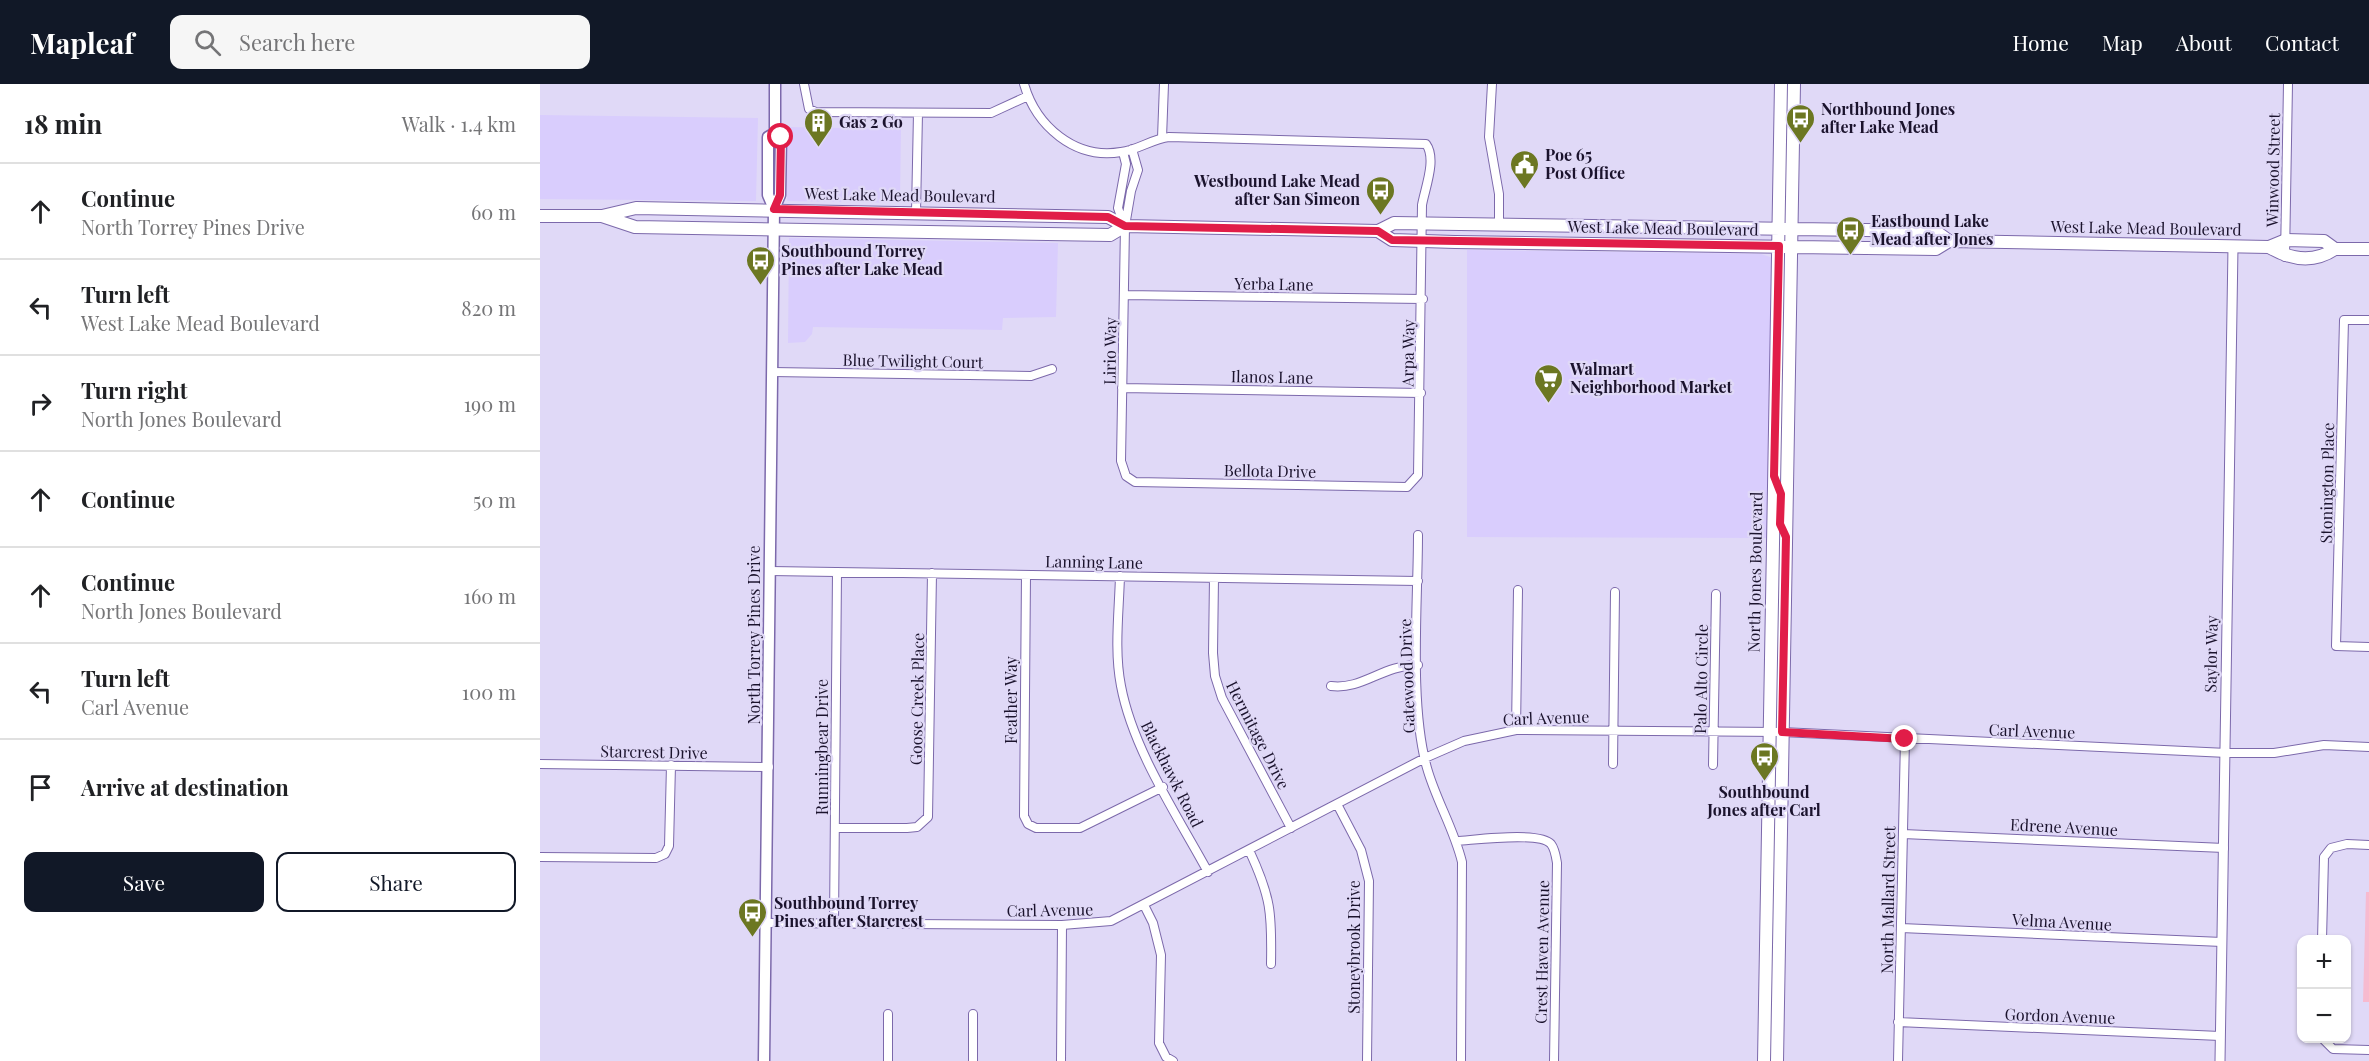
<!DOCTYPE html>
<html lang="en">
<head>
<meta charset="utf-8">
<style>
	:root { --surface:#fff; --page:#f6f6f6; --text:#202124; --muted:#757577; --line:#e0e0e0; --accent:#111827 }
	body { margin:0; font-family:"Playfair Display",serif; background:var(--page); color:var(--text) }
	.controls { position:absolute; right:18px; bottom:18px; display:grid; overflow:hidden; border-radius:12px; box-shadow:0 2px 4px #0004 }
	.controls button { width:54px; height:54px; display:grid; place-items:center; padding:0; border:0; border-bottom:2px solid var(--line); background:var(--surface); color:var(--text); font:30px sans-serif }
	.stop { position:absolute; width:18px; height:18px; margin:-14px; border:4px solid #e11d48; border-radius:50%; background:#fff }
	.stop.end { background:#e11d48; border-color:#fff; box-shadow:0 2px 6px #0008 }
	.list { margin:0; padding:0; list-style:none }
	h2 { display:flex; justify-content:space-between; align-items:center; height:78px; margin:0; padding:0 24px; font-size:26px }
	h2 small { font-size:20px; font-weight:400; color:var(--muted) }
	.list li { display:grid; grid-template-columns:39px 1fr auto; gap:18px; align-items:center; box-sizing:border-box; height:96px; padding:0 24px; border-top:2px solid var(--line) }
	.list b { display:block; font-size:22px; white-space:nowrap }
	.list p { margin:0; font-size:20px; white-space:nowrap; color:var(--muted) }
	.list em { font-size:20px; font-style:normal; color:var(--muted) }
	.actions { display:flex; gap:12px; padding:18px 24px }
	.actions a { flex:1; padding:14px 0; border:2px solid var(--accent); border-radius:12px; text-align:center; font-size:21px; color:var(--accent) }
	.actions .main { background:var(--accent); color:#fff }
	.icon { flex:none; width:33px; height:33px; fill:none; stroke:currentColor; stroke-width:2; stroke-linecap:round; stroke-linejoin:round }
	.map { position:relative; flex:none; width:1829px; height:977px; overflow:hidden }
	header { display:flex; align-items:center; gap:36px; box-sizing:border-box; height:84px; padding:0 30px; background:var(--accent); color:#fff }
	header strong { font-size:28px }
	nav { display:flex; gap:33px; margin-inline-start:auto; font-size:21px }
	.search { width:420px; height:54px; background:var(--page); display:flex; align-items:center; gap:15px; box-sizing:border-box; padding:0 21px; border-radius:12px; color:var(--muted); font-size:22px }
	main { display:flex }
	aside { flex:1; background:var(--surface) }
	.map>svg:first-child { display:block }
	.built { fill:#d9cdfd }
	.green { fill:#f7bacf }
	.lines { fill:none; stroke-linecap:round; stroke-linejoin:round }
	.minor-casing { stroke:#7c69ab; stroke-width:10 }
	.tertiary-casing { stroke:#7c69ab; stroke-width:11 }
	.secondary-casing { stroke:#7c69ab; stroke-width:13 }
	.primary-casing { stroke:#7c69ab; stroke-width:14 }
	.minor { stroke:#fff; stroke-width:8 }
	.tertiary { stroke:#fff; stroke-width:9 }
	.secondary { stroke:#fff; stroke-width:10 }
	.primary { stroke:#fff; stroke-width:12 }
	.route { stroke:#e11d48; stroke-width:8 }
	.labels { text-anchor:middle; stroke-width:4.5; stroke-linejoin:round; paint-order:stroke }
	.poi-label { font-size:16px; font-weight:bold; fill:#1b132d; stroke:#e0d9f7; text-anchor:start }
	.street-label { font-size:16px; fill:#1b132d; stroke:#e0d9f7 }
</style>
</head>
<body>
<header>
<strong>Mapleaf</strong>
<div class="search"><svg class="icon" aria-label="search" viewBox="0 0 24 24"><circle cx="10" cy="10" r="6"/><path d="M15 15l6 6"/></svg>Search here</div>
<nav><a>Home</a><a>Map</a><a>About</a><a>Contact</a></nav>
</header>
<main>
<aside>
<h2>18 min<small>Walk · 1.4 km</small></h2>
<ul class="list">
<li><svg class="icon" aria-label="ahead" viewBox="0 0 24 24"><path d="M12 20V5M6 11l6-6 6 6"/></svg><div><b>Continue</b><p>North Torrey Pines Drive</p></div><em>60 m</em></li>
<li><svg class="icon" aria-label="left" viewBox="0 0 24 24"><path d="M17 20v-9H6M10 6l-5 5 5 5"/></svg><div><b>Turn left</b><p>West Lake Mead Boulevard</p></div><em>820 m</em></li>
<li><svg class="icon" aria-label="right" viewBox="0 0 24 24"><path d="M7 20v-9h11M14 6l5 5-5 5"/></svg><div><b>Turn right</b><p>North Jones Boulevard</p></div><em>190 m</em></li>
<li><svg class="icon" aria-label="ahead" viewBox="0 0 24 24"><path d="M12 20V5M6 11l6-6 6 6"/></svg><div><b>Continue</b></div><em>50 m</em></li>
<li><svg class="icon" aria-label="ahead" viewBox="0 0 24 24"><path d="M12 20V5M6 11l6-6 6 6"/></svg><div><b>Continue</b><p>North Jones Boulevard</p></div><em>160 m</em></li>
<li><svg class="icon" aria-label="left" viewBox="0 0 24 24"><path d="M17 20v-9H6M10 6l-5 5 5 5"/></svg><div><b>Turn left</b><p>Carl Avenue</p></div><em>100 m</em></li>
<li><svg class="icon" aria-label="arrive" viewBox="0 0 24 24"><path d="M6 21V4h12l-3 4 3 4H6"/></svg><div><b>Arrive at destination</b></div></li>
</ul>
<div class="actions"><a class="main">Save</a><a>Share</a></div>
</aside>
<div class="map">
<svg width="1829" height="977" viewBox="0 0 1829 977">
	<rect width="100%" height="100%" fill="#e0d9f7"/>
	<path class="built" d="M0,31l218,3 -2,83 -216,-2z
		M247,43l114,2 -1,74 -113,-2z
		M249,154l269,5 -2,74 -53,1 -1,12 -189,-3 -1,7 -7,8 -17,1z
		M927,166l294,4 9,3 2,3 -5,278 -300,-1z"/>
	<path class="green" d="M1826,808h3v110h-6z"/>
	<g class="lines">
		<defs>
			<path id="minor" d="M264,0l5,25 7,3 175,1 37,-17
				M484,0c12,42 51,76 97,68 17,-2 31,-13 48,-15l257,7c11,15 -1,44 -4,61l-4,270 -11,12 -272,-5 -9,-6 -5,-15 4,-235 6,-35 7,-21 -6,-21
				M952,0l-3,53 10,57v29
				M622,54l2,-54
				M583,68l3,12 -8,44 6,17
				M376,128l2,-99
				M1745,173l3,-173
				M584,211l299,4
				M1829,236h-25l-8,326 33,1
				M232,288l259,4 21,-7
				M582,304l299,5
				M878,451c0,68 -9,169 9,233 9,32 27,61 35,94l-1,199
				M230,487l648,10
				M486,491l-2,241 4,8 8,4h44l83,-41
				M580,492c-1,36 -6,75 1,110 12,64 56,129 87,186
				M674,494l-1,75 2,23 7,22 69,130
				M791,602c32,4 51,-21 87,-21
				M976,646l2,-140
				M0,680l229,3
				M1073,680l2,-172
				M1173,681l3,-171
				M797,720l24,46 8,31 -2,180
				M295,744h72l10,-1 11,-10 4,-244
				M1363,750l321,14
				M917,757c18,-1 83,-10 94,3 4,5 5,13 6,19l-3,198
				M709,766c22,47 23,63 22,114
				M0,773l116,1 9,-4 4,-8 2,-81
				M604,821l9,18 8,32 -2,88 7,14 7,4
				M227,839l295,2 49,-4 314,-163 39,-17 52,-11 266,2 445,21h47l50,-8 45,2
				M294,839l3,-351
				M1361,844l321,14
				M1782,856l2,-83 7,-9 16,-4 22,1
				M1358,938l322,14
				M1782,954l11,11 36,1
				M348,977v-47
				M433,977v-47
				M521,977l1,-136
				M1358,977l7,-322"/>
			<path id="tertiary" d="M1680,977l13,-814"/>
			<path id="secondary" d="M235,49v-49
				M234,125l-6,-14v-58l7,-4
				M224,977l10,-852 6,-14 1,-58 -6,-4"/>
			<path id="primary" d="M0,132h62l34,-8 472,9 17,9
				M62,132l33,11 475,8 15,-9 253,5 16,-8 541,8 14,10
				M838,147l14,9 63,2 481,7 13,-8 320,6 17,-7 38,1 11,8h34
				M1729,163c22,13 45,16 66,2
				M1224,977l17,-977
				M1237,977l17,-977"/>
		</defs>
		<use href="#minor" class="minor-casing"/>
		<use href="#tertiary" class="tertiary-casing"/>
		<use href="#secondary" class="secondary-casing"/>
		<use href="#primary" class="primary-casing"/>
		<use href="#minor" class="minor"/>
		<use href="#tertiary" class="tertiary"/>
		<use href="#secondary" class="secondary"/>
		<use href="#primary" class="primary"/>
	</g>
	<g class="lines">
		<path class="route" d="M241,53l-1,58 -6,14 334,8 17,9 253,5 14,9 387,6 -5,230 7,18 -1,30 6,13 -4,195 123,7"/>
	</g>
	<defs>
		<symbol id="bus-pin" viewBox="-11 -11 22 30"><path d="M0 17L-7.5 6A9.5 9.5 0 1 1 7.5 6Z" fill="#6c7722" stroke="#e0d9f7"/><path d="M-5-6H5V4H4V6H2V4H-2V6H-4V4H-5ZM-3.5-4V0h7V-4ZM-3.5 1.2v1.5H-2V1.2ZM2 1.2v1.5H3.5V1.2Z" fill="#fff"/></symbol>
		<symbol id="building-pin" viewBox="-11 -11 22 30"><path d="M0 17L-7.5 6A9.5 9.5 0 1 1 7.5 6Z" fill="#6c7722" stroke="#e0d9f7"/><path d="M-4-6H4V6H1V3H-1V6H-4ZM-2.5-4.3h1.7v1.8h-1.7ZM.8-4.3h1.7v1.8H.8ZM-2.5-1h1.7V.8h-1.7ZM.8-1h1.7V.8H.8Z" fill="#fff"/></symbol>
		<symbol id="civic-pin" viewBox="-11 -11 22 30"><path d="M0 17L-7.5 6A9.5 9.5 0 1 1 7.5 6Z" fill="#6c7722" stroke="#e0d9f7"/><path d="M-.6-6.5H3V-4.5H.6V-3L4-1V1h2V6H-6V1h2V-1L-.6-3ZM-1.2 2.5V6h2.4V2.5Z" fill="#fff"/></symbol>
		<symbol id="supermarket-pin" viewBox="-11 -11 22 30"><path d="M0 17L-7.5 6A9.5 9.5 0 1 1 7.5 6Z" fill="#6c7722" stroke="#e0d9f7"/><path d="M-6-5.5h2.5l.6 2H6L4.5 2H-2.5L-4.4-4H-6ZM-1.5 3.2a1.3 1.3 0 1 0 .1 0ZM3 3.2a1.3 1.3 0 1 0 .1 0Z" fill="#fff"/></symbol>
	</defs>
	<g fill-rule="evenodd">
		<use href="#bus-pin" x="1244" y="18" width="33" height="45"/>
		<use href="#building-pin" x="262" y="22" width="33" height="45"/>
		<use href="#civic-pin" x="968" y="64" width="33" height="45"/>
		<use href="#bus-pin" x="824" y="90" width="33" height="45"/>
		<use href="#bus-pin" x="1294" y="130" width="33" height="45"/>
		<use href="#bus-pin" x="204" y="160" width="33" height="45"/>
		<use href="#supermarket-pin" x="992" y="278" width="33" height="45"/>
		<use href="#bus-pin" x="1208" y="656" width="33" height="45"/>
		<use href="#bus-pin" x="196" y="812" width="33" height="45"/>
	</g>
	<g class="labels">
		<g class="poi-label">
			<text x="1281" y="31">Northbound Jones<tspan x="1281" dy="18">after Lake Mead</tspan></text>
			<text x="299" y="44">Gas 2 Go</text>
			<text x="1005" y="77">Poe 65<tspan x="1005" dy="18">Post Office</tspan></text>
			<text x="820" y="103" text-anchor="end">Westbound Lake Mead<tspan x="820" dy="18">after San Simeon</tspan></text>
			<text x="1331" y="143">Eastbound Lake<tspan x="1331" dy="18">Mead after Jones</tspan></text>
			<text x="241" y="173">Southbound Torrey<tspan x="241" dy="18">Pines after Lake Mead</tspan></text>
			<text x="1030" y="291">Walmart<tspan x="1030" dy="18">Neighborhood Market</tspan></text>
			<text x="1224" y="714" text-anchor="middle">Southbound<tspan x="1224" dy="18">Jones after Carl</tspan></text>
			<text x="234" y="825">Southbound Torrey<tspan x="234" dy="18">Pines after Starcrest</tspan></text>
		</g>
		<g class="street-label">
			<text transform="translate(1733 86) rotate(-89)" y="6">Winwood Street</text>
			<text transform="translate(360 111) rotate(1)" y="6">West Lake Mead Boulevard</text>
			<text transform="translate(1123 144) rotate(1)" y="6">West Lake Mead Boulevard</text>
			<text transform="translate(1606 144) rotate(1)" y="6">West Lake Mead Boulevard</text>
			<text transform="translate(734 200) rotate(1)" y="6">Yerba Lane</text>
			<text transform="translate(570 267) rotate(-89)" y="6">Lirio Way</text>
			<text transform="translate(868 269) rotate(-89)" y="6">Arpa Way</text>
			<text transform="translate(373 277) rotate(1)" y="6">Blue Twilight Court</text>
			<text transform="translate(732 293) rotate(1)" y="6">Ilanos Lane</text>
			<text transform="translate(730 387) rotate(1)" y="6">Bellota Drive</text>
			<text transform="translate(1787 399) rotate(-89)" y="6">Stonington Place</text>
			<text transform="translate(554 478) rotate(1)" y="6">Lanning Lane</text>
			<text transform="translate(1215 488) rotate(-89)" y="6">North Jones Boulevard</text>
			<text transform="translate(214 551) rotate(-90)" y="6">North Torrey Pines Drive</text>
			<text transform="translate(1671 570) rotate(-89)" y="6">Saylor Way</text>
			<text transform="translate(867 592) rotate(-92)" y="6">Gatewood Drive</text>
			<text transform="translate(1161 595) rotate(-89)" y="6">Palo Alto Circle</text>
			<text transform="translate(377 615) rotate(-89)" y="6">Goose Creek Place</text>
			<text transform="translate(471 616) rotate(-90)" y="6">Feather Way</text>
			<text transform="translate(1006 634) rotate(-2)" y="6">Carl Avenue</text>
			<text transform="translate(1492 647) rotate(2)" y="6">Carl Avenue</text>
			<text transform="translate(718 651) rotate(63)" y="6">Hermitage Drive</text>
			<text transform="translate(282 663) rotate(-90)" y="6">Runningbear Drive</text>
			<text transform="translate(114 668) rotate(1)" y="6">Starcrest Drive</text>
			<text transform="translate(632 690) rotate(63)" y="6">Blackhawk Road</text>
			<text transform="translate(1524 743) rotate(3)" y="6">Edrene Avenue</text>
			<text transform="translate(1348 816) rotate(-89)" y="6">North Mallard Street</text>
			<text transform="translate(510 826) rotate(-1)" y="6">Carl Avenue</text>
			<text transform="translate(1522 838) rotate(3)" y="6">Velma Avenue</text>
			<text transform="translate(814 863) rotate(-90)" y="6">Stoneybrook Drive</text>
			<text transform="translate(1002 868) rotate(-89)" y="6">Crest Haven Avenue</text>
			<text transform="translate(1520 932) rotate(2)" y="6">Gordon Avenue</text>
		</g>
	</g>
</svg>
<div class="controls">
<button>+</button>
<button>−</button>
</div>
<div class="stop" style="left:241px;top:53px"></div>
<div class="stop end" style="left:1365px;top:655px"></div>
</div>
</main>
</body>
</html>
